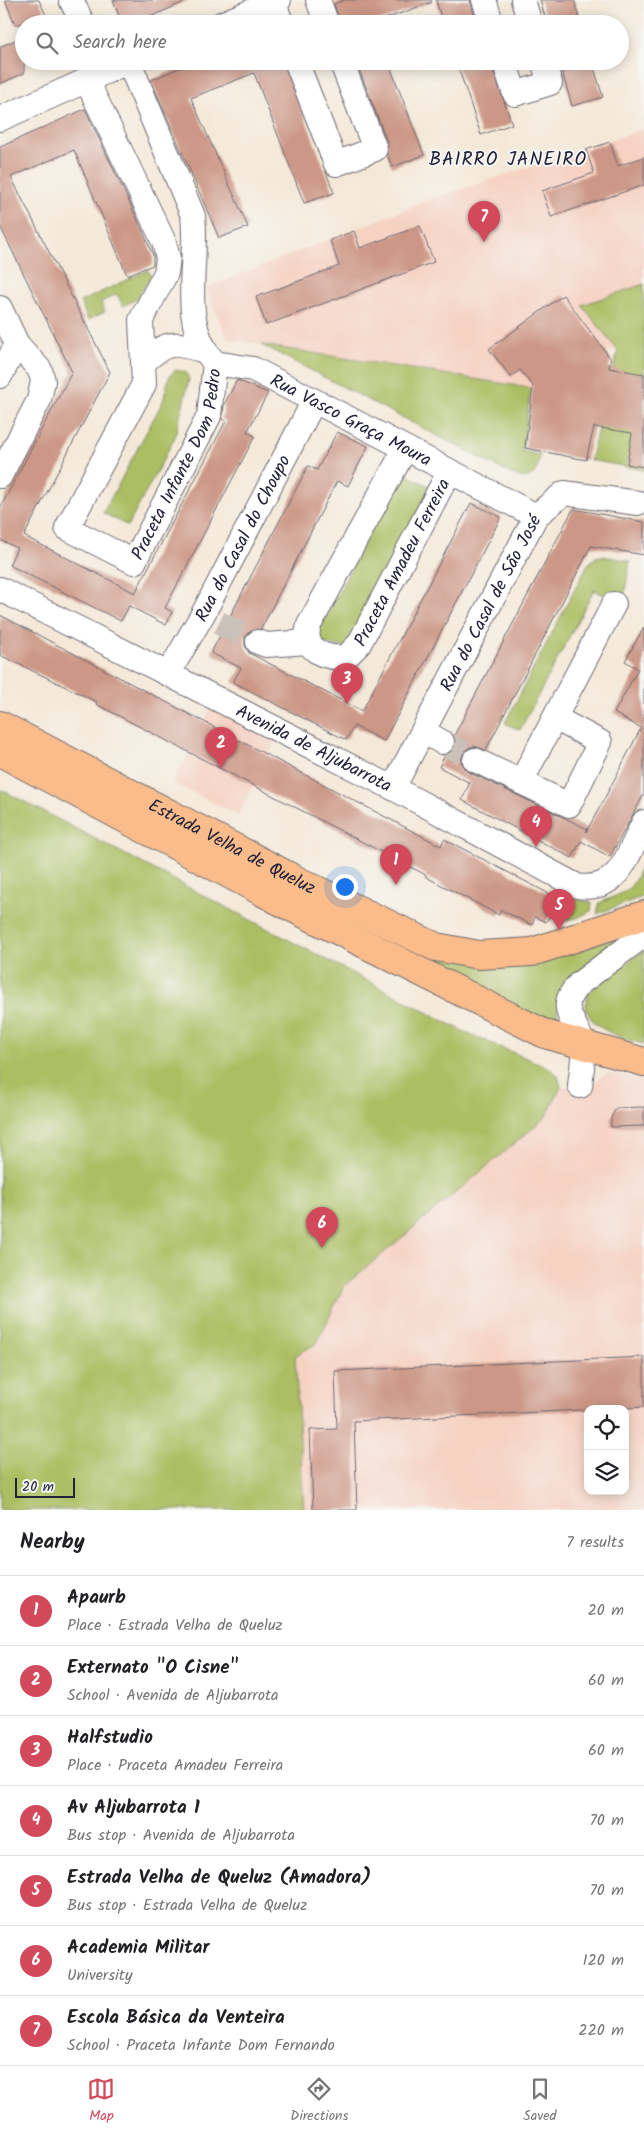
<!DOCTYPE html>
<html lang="en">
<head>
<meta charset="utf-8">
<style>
	:root { --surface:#fff; --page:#f2f2f2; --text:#202124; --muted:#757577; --line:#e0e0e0; --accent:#d1495b }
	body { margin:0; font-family:Kalam,sans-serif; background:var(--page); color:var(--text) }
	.controls { position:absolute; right:15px; bottom:15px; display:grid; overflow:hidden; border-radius:10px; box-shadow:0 2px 12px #0003 }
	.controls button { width:45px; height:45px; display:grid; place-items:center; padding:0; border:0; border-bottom:1px solid var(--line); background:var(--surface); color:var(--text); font:25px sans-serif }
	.scale { position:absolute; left:15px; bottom:12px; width:60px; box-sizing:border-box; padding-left:5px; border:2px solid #22223b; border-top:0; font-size:14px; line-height:18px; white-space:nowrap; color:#22223b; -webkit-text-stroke:4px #f6f6f2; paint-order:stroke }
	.you { position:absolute; left:344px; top:886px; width:18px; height:18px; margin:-12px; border:4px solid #fff; border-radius:50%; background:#1a73e8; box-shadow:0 0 0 8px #1a73e833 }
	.badge { display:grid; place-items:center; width:32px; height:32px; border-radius:50%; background:var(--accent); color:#fff; font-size:16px; font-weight:700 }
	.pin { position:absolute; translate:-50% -41px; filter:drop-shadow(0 1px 2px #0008) }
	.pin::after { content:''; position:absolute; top:26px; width:18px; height:15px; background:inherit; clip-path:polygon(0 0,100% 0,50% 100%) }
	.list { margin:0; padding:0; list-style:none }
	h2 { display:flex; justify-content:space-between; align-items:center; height:65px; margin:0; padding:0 20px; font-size:21px }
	h2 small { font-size:16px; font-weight:400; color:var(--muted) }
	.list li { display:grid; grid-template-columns:32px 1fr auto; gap:15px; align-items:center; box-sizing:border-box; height:70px; padding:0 20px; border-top:1px solid var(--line) }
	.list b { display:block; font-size:19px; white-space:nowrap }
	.list p { margin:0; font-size:16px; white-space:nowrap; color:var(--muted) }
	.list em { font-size:16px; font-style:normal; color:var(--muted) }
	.icon { flex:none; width:28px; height:28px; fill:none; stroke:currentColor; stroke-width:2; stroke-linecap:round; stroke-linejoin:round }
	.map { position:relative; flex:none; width:644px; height:1510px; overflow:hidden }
	.search { position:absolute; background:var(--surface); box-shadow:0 2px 12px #0003; left:15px; right:15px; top:15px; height:55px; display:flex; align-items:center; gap:12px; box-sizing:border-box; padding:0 18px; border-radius:28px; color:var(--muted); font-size:19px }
	.sheet { height:555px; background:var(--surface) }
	nav { display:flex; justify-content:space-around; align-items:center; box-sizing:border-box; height:70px; border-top:1px solid var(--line); background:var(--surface); font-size:14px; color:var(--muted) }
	nav a { display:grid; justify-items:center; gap:2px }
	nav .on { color:var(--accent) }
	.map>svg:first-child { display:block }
	.built { fill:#f6d2c3; fill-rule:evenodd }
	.green { fill:#abbe62; stroke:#66704e }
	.building { fill:#cc9786 }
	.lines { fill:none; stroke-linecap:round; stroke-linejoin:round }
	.minor-tunnel { stroke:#cac1b9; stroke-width:24; stroke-dasharray:24 12; stroke-linecap:butt }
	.minor-casing { stroke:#6c6872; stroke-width:26 }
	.major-casing { stroke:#6c6872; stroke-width:30 }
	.minor { stroke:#fff; stroke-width:24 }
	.major { stroke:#f9bc8a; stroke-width:28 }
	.labels { text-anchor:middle; stroke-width:4; stroke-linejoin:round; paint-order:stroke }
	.street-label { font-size:18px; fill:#22223b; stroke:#f6f6f2 }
	.neighbourhood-label { font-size:19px; letter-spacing:1px; fill:#22223b; stroke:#f6f6f2 }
</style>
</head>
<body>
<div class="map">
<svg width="644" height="1510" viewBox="0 0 644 1510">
	<rect width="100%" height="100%" fill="#f6f6f2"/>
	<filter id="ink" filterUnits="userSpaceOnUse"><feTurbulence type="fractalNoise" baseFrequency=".02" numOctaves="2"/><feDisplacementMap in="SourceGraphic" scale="10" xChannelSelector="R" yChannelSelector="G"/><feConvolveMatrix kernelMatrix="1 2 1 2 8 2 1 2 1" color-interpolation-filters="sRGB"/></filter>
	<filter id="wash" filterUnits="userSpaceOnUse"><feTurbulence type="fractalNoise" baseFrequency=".0096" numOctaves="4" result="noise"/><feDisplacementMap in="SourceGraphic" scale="20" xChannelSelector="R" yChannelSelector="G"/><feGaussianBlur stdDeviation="1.12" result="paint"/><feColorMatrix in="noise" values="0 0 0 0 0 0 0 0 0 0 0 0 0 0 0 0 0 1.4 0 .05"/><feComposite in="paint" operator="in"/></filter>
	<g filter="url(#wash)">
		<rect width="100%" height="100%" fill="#f4e9d8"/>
		<path class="built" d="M644,129v155l-61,21 35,46 -18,-1 -65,39 -308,-50 -21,-51 223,-88z
			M211,707l65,33 -38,75 -65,-32z
			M0,789l469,245 81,34 8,8 3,11 32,-1 6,-8 8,-5 37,6v431h-644zM588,1409h37v82h-37z"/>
		<path class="green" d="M148,270l3,6 -14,23 -14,7 -6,-12 -16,8 4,10 -17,8 -8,-18z
			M644,284v186l-54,-10 28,-109 -36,-46z
			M262,345l269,43 -9,63 18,4c-3,19 -8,28 -29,19z
			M175,370l11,2 3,8 -14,57 -47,89 -25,-13 60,-112 6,-24z
			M401,472l30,15 -84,160 -26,-4 -3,-11z
			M602,556l28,5 -6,37 -16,-7 -2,5 -12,-6 -74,140 -15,-7 83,-159 8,-7z
			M0,789l469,245 81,34 8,8 3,11 -15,30 -202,169 -27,57 -22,13 9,154h-304z
			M644,854v42l-47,18 2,-11c33,-14 35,-13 45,-49z
			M572,898l20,5 -1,8 -14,7 -16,3z
			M637,928l-80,83 1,15 -44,-19 -135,-73 42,15z
			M644,950v94c-25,-6 -70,-20 -55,-52z"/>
		<g id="blocks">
			<path class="building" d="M5,0h34l11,24h-35z
				M113,0h76l-55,24h-12z
				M344,0h87l1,2 -61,22h-31l-6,-20z
				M436,0h34l7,24h-34z
				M540,0h34l7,24h-34z
				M24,36v37l-24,11v-37z
				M196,61h87l51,132 -30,10 -50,-130 -63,25 57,129 -29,11 -68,-158z
				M356,61h32l36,94 -32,12 -5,-13 1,-10z
				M456,61h34l22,63 -31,11z
				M559,61h33l11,36 -31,9z
				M85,109l55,116 13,30v10l-26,10 -53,-125 -63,27 99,195 -86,164 111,57 91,-172 -4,-2 2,-14 13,-25 31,13 -21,39 8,4 -90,172 7,4 -6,13 -37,-19 -8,15 -112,-56 8,-17 -17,-8v-32l72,-136 -72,-146v-79z
				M610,142l8,24 26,-9v28l-93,32 -9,-26 52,-18 -8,-23z
				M420,226l14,36 -168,63 -10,-28 83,-31 -9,-26 24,-9 6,17z
				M563,295l48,64 -2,9 35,6v93l-17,-3 5,-31 -38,-6 -8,33 -61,-12 8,-62 -13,-16 -9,7 -22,-28z
				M337,432l31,14 -20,40 -11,-5 -76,148 -11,2 -5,6v8l4,8 113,58 109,-208 30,14 -117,224 -30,-15 -8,14 -113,-58 8,-14 -30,-15 97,-187 9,4z
				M573,509l71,13v33l-53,-9 -105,204 -12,-4 -6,2 -5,6 -2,8 8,10 96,46 22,11 -1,3 15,-27 40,-77 -27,-15 24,-44 -13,-8 19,-34v167l-34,63 -29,-16 -9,17 -110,-58 9,-20 -1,3 -31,-16 6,-12 9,-7v-12l3,-6z
				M0,615l441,231 3,-7 121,63 -8,17 -7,-3 -4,6 -11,-5 -3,8 -31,-15 -2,5 -73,-38v-2l-330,-171 1,-2 -97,-47z
				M644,1107v19l-33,1v-9l5,-10z
				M644,1357v50l-290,14 3,89h-44l-3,-80 27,-1 -2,-58z"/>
		</g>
	</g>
	<g filter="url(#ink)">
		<use href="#blocks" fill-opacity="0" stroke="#6c6872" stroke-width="1"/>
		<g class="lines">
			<path class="minor-tunnel" d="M219,623l39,19
				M442,742l33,18"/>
			<defs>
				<g id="minor">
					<path d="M71,0l12,24"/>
					<path d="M318,0l9,24"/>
					<path d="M484,0l8,24"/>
					<path d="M523,0l7,24"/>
					<path d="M273,2l9,22"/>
					<path d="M221,24l58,-24"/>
					<path d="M296,61l40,103 39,-15 -34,-88"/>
					<path d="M504,61l11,33 35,-11 -7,-22"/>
					<path id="s1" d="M86,79l78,163 4,16 -2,15 -25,47 3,64 -77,144 67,34 75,-146 6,-53c-38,-41 -16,-98 -22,-147l-64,-154"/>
					<path d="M0,119l130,-58"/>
					<path d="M0,308l17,36 23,26 3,11 -4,19 -39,76"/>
					<path d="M143,363c23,-22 30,-21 59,-13"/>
					<path id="s2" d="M215,363l38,6 283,147"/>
					<path d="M0,376l17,-32"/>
					<path id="s3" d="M405,449l-96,176c-8,25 16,34 37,32l13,-13 90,-172"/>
					<path id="s4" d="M0,589l393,199 184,98c43,7 51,-33 67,-64"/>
					<path d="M258,642l8,3 42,-3"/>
					<path id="s5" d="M168,674l35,-60 111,-213"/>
					<path d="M424,732l18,10"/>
					<path d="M475,760l46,22 93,-178"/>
					<path d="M521,782l48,23 31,-63 -45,-24"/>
					<path id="s6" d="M393,788l143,-272 28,-23 74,10"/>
					<path d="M580,1086c1,-12 4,-27 3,-39 -3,-26 -31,-36 -3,-64l64,-48"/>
				</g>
				<g id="major">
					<path id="s7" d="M0,725l300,157 136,65 43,8 53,-3 112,-37"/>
					<path d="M0,752l289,154 256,128 99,28"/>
				</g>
			</defs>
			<use href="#minor" class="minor-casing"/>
			<use href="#major" class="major-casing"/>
			<use href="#minor" class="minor"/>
			<use href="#major" class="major"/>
		</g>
	</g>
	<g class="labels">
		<g class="street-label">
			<text dy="6" stroke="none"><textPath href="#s2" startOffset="149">Rua Vasco Graça Moura</textPath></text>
			<text dy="6" stroke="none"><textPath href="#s1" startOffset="676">Praceta Infante Dom Pedro</textPath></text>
			<text dy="6" stroke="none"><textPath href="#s5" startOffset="155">Rua do Casal do Choupo</textPath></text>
			<text dy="6" stroke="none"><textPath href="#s3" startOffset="371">Praceta Amadeu Ferreira</textPath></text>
			<text dy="6" stroke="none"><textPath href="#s6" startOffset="209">Rua do Casal de São José</textPath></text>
			<text dy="6" stroke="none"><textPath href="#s4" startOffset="352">Avenida de Aljubarrota</textPath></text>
			<text dy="6" stroke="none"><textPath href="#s7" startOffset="262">Estrada Velha de Queluz</textPath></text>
		</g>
		<g class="neighbourhood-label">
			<text x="508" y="165">BAIRRO JANEIRO</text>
		</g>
	</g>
</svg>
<div class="controls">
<button><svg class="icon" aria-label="locate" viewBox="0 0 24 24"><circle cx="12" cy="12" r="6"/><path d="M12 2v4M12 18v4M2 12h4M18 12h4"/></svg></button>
<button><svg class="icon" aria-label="layers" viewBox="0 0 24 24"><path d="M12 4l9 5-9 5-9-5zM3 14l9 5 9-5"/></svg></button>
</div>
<div class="scale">20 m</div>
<div class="you"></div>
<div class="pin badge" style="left:396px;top:885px">1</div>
<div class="pin badge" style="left:221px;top:768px">2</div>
<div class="pin badge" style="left:347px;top:704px">3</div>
<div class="pin badge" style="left:536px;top:847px">4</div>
<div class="pin badge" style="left:559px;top:930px">5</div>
<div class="pin badge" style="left:322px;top:1248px">6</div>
<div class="pin badge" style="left:484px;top:242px">7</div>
<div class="search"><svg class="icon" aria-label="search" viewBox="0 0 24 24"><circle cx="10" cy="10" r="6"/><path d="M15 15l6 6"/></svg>Search here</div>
</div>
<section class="sheet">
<h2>Nearby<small>7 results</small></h2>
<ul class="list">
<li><span class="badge">1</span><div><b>Apaurb</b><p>Place · Estrada Velha de Queluz</p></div><em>20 m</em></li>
<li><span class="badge">2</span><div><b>Externato &quot;O Cisne&quot;</b><p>School · Avenida de Aljubarrota</p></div><em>60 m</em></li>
<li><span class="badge">3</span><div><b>Halfstudio</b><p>Place · Praceta Amadeu Ferreira</p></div><em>60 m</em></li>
<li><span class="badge">4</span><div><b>Av Aljubarrota 1</b><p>Bus stop · Avenida de Aljubarrota</p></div><em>70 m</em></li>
<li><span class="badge">5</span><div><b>Estrada Velha de Queluz (Amadora)</b><p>Bus stop · Estrada Velha de Queluz</p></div><em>70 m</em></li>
<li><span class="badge">6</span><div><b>Academia Militar</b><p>University</p></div><em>120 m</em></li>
<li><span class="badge">7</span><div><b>Escola Básica da Venteira</b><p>School · Praceta Infante Dom Fernando</p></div><em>220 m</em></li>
</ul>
</section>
<nav>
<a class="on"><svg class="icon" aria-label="map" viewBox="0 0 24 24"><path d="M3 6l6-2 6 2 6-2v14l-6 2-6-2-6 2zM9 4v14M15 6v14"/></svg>Map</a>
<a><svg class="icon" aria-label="directions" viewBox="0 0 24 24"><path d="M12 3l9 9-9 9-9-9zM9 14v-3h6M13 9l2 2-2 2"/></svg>Directions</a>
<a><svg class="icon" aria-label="saved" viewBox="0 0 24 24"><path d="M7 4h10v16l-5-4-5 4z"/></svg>Saved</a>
</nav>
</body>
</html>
